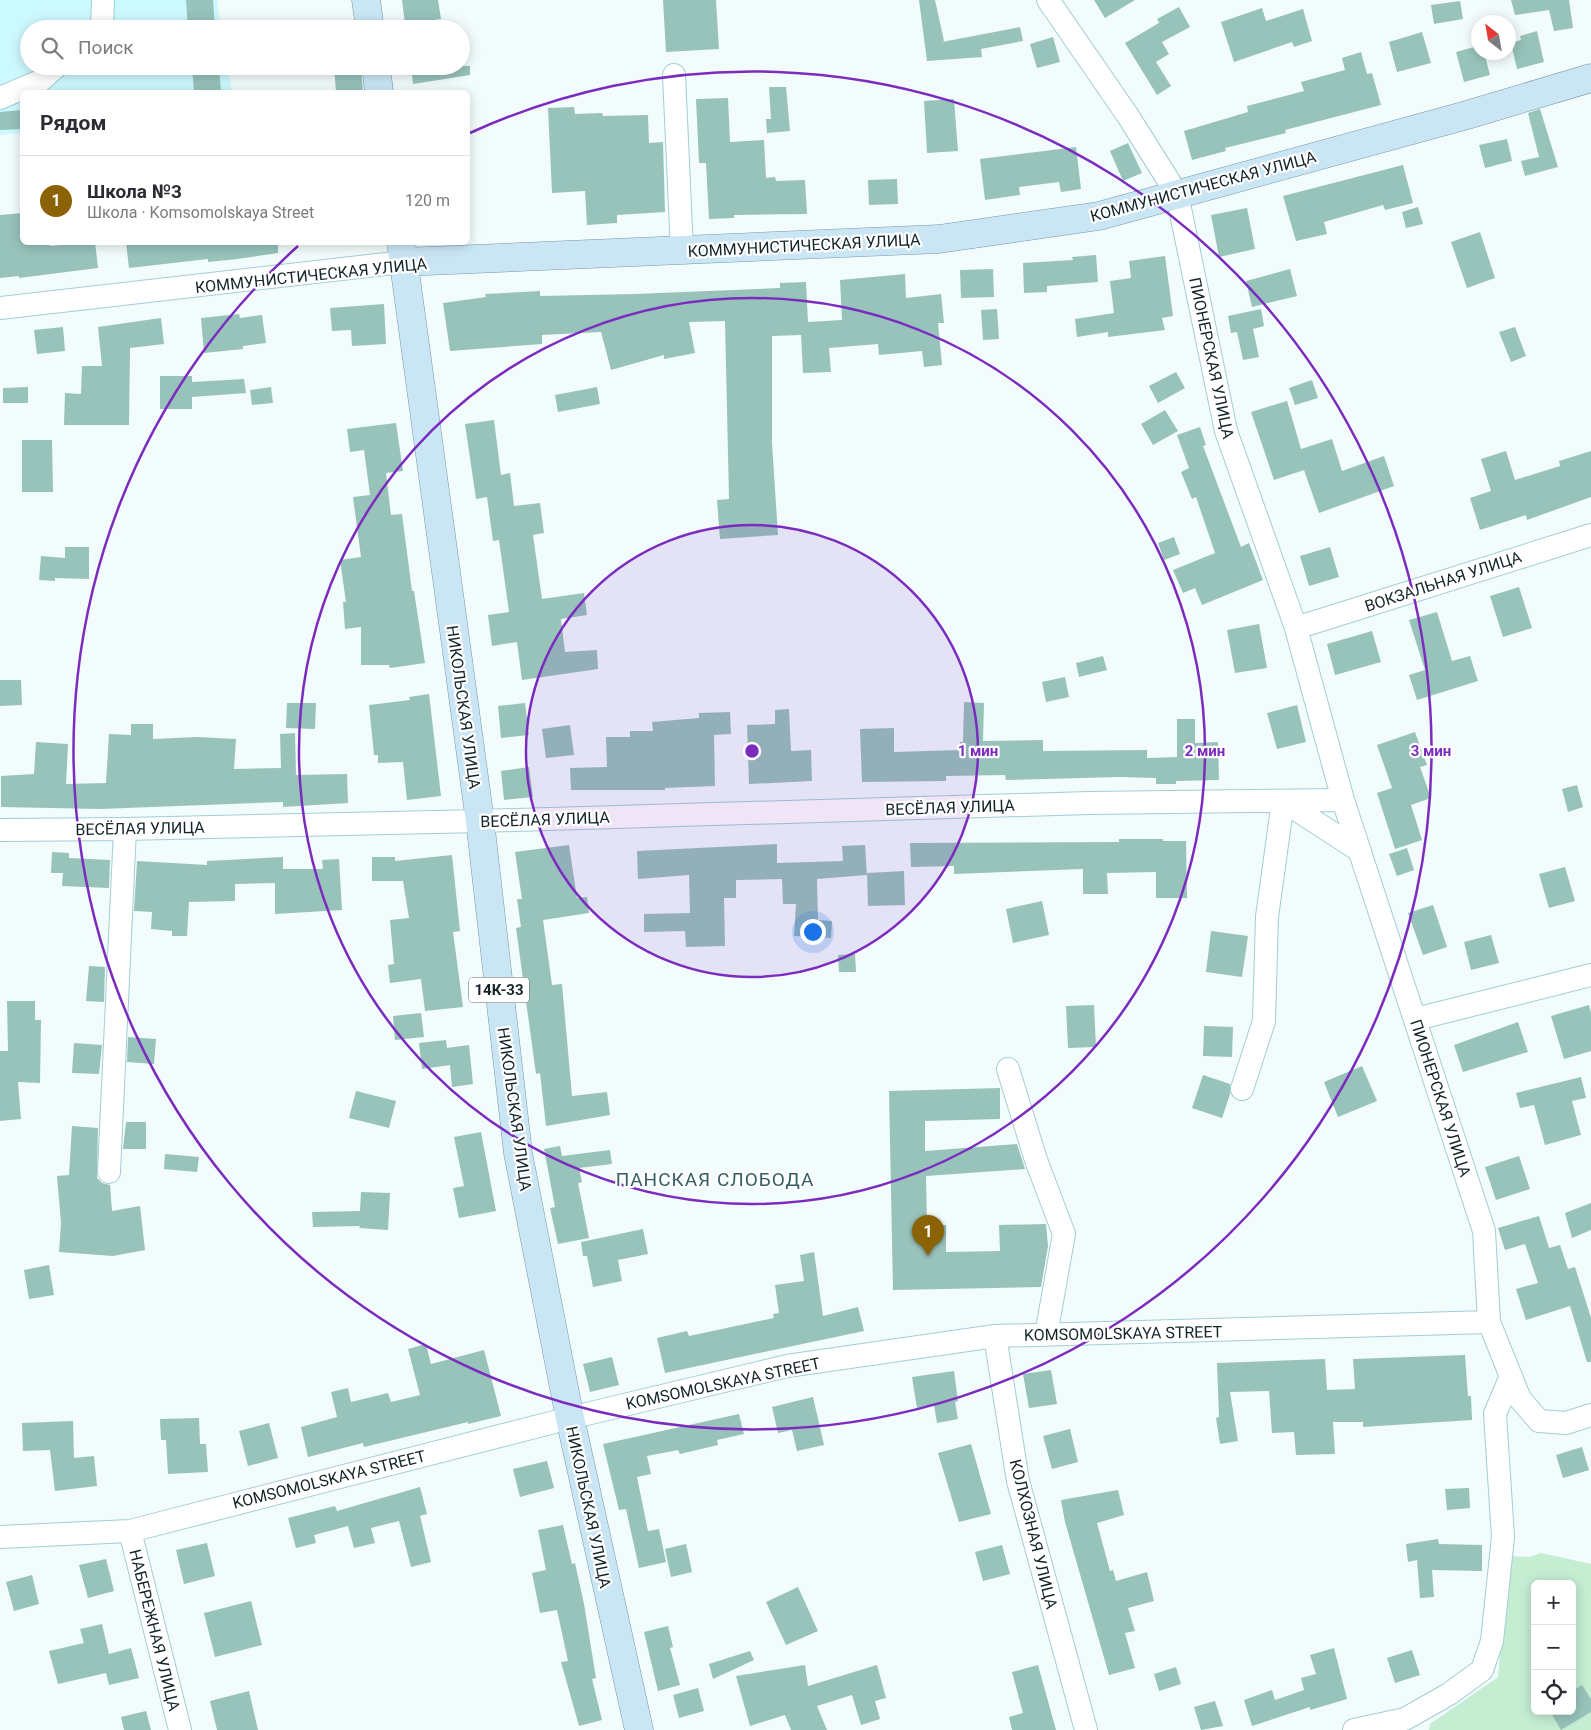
<!DOCTYPE html>
<html lang="ru">
<head>
<meta charset="utf-8">
<style>
	:root { --surface:#fff; --page:#f7f7f7; --text:#2b2b33; --muted:#7c7c81; --line:#e1e1e2; --accent:#8c6304 }
	body { margin:0; font-family:Roboto,sans-serif; background:var(--page); color:var(--text) }
	.controls { position:absolute; right:15px; bottom:15px; display:grid; overflow:hidden; border-radius:8px; box-shadow:0 2px 12px #0003 }
	.controls button { width:45px; height:45px; display:grid; place-items:center; padding:0; border:0; border-bottom:1px solid var(--line); background:var(--surface); color:var(--text); font:25px sans-serif }
	.compass { position:absolute; left:1471px; top:15px; width:45px; height:45px; border-radius:50%; background:var(--surface); box-shadow:0 2px 12px #0003; rotate:329deg }
	.you { position:absolute; left:812px; top:931px; width:18px; height:18px; margin:-12px; border:4px solid #fff; border-radius:50%; background:#1a73e8; box-shadow:0 0 0 8px #1a73e833 }
	.badge { display:grid; place-items:center; width:32px; height:32px; border-radius:50%; background:var(--accent); color:#fff; font-size:16px; font-weight:700 }
	.pin { position:absolute; translate:-50% -41px; filter:drop-shadow(0 1px 2px #0008) }
	.pin::after { content:''; position:absolute; top:26px; width:18px; height:15px; background:inherit; clip-path:polygon(0 0,100% 0,50% 100%) }
	.list { margin:0; padding:0; list-style:none }
	h2 { display:flex; justify-content:space-between; align-items:center; height:65px; margin:0; padding:0 20px; font-size:21px }
	h2 small { font-size:16px; font-weight:400; color:var(--muted) }
	.list li { display:grid; grid-template-columns:32px 1fr auto; gap:15px; align-items:center; box-sizing:border-box; height:90px; padding:0 20px; border-top:1px solid var(--line) }
	.list b { display:block; font-size:19px; white-space:nowrap }
	.list p { margin:0; font-size:16px; white-space:nowrap; color:var(--muted) }
	.list em { font-size:16px; font-style:normal; color:var(--muted) }
	.icon { flex:none; width:28px; height:28px; fill:none; stroke:currentColor; stroke-width:2; stroke-linecap:round; stroke-linejoin:round }
	.map { position:relative; flex:none; width:1591px; height:1730px; overflow:hidden }
	.search { position:absolute; background:var(--surface); box-shadow:0 2px 12px #0003; left:20px; top:20px; width:450px; height:55px; display:flex; align-items:center; gap:12px; box-sizing:border-box; padding:0 18px; border-radius:28px; color:var(--muted); font-size:19px }
	.panel { position:absolute; background:var(--surface); box-shadow:0 2px 12px #0003; left:20px; top:90px; width:450px; height:155px; border-radius:8px }
	.map>svg:first-child { display:block }
	.built { fill:#ccf9ff }
	.green { fill:#c4edd2; fill-rule:evenodd }
	.building { fill:#97c3ba }
	.lines { fill:none; stroke-linecap:round; stroke-linejoin:round }
	.minor-casing { stroke:#a1ced4; stroke-width:24 }
	.major-casing { stroke:#7498a9; stroke-width:29 }
	.minor { stroke:#fff; stroke-width:22 }
	.major { stroke:#cae6f5; stroke-width:28 }
	.ring { fill:none; stroke:#7b2cbf; stroke-width:2.5 }
	.labels { text-anchor:middle; stroke-width:4.5; stroke-linejoin:round; paint-order:stroke }
	.shield { fill:#fff; stroke:#5a6668; stroke-width:1 }
	.shield-label { font-size:15px; font-weight:bold; fill:#142528 }
	.street-label { font-size:16px; fill:#142528; stroke:#fff }
	.quarter-label { font-size:19px; letter-spacing:1px; fill:#355f65; stroke:#fff }
	.centre { fill:#7b2cbf; stroke:#fff; stroke-width:2.5 }
	.ring-label { font-size:15px; text-anchor:middle; font-weight:bold; fill:#7b2cbf; stroke:#fff; stroke-width:4.5; stroke-linejoin:round; paint-order:stroke }
</style>
</head>
<body>
<div class="map">
<svg width="1591" height="1730" viewBox="0 0 1591 1730">
	<rect width="100%" height="100%" fill="#f3fcfd"/>
	<path class="built" d="M0,0h217l4,29h-192v37h199l4,26h-210v41l-22,2z"/>
	<path class="green" d="M1541,1553l50,11v166h-162l1,-6 68,-47 10,-121 22,1zM1535,1584h37v127h-37z"/>
	<path class="building" d="M186,0h27l2,29h-27z
		M402,0h36l3,19 -36,5z
		M663,0h53l3,49 -53,3z
		M919,0h16l9,41 -2,1 78,-15 3,14 -42,8 1,8 -55,4z
		M1094,0h41l-30,18z
		M1511,0h58l4,28 -19,3 -5,-21 -34,5z
		M1460,1l3,18 -29,5 -3,-19z
		M1179,7l11,20 -28,15 7,12 -13,8 15,24 -14,9 -32,-52 34,-20 -2,-4z
		M1262,8l4,13 37,-12 9,32 -18,6 -2,-5 -58,20 -13,-40z
		M1537,31l7,31 -27,7 -6,-26 10,-3 -1,-4z
		M1422,32l9,31 -34,9 -8,-30z
		M1053,37l7,25 -23,6 -7,-24z
		M1478,46v6h6l6,23 -26,7 -8,-30z
		M1361,52l6,22 5,-1 9,32 -96,25 1,3 -61,15 1,3 -34,9 -8,-29 64,-19 -1,-6 57,-15 -3,-9 44,-12 -3,-12z
		M192,66h27l2,26h-27z
		M334,66h27l2,26h-27z
		M411,66h59v9l-57,9z
		M769,87h17l4,44 -23,2 -1,-14h5z
		M728,98l2,44 34,-2 2,38 9,-1 1,4 29,-1 2,34 -73,1v3l-25,1 -3,-56h-7l-3,-64z
		M954,99l4,52 -31,2 -3,-52z
		M574,107l1,7 27,-1 1,3 45,-1 1,28 14,-1 2,70 -48,3v8l-30,2 -2,-34 -33,2 -4,-85z
		M1540,109l18,58 -33,9 -4,-15 18,-4 -11,-44z
		M22,110v19l-22,1v-18z
		M1507,139l5,22 -27,7 -6,-23z
		M1128,143l14,30 -19,8 -13,-30z
		M1076,147l5,42 -20,3 -2,-10 -40,5 1,8 -35,5 -5,-41z
		M1403,165l10,38 -28,7 -2,-5 -59,17 3,12 -31,7 -13,-45z
		M897,179l1,25 -29,1 -1,-25z
		M1418,207l5,17 -17,4 -4,-16z
		M1247,208l8,41 -36,8 -8,-42z
		M22,213v29h27l1,4 45,-4 3,26 -79,10v-2l-19,2v-63z
		M1480,232l15,46 -28,10 -16,-46z
		M126,242h152v11l-40,6 -30,3v-3l-79,9z
		M1096,255l2,27 -51,4v6l-23,1 -1,-30 50,-3 -1,-3z
		M1165,256l8,60 -11,2 3,12 -57,7v-5l-31,5 -2,-18 39,-6 -4,-32 21,-3 -2,-17z
		M993,269l1,28 -33,1 -1,-28z
		M1290,269l7,27 -45,11 -6,-26z
		M905,274l1,24 35,-4 3,29h-6l4,42 -18,2 -2,-16 -43,4 -1,-11 -49,4 2,24 -28,1 -2,-38 -29,1v107l6,92 -58,4 -3,-39 12,-1 -4,-178 -36,1 6,31 -31,6v-4l-53,15 -10,-38 -59,3v9l-92,7 -7,-48 43,-6 -1,-3 55,-3v5l95,-2 145,-6v-5l26,-1 2,40 34,-2 -2,-40z
		M384,304l2,40 -34,2 -1,-16 -19,1 -2,-23z
		M997,309l2,30 -16,1 -2,-30z
		M1261,309l3,17 -11,3 6,28 -16,3 -6,-28 -6,1 -3,-17z
		M239,314l1,4 22,-3 4,28 -23,3v3l-39,4 -3,-35z
		M161,318l3,26 -34,4 -1,77h-65l1,-32 16,1 1,-28h20l-4,-39z
		M63,327l2,24 -28,3 -3,-24z
		M1515,327l11,29 -15,6 -12,-30z
		M1176,372l9,16 -27,15 -9,-17z
		M160,376h32v6l52,-3 2,14 -54,4v12h-32z
		M1312,380l6,18 -23,7 -6,-17z
		M28,387v16h-25v-15z
		M271,387l2,16 -21,2 -2,-15z
		M597,387l3,17 -42,8 -3,-17z
		M1287,401l14,48 31,-10 10,32 42,-15 10,30 -75,27 -15,-43 -30,10 -23,-68z
		M1165,410l13,21 -25,14 -12,-21z
		M494,420l7,55 9,-2 4,33 26,-3 4,30 -11,2 9,64 42,-6 3,22 -26,4 4,33 32,-2 1,19 -76,11 -5,-38 -25,4 -4,-31 21,-3 -10,-72 -6,1 -6,-44 -11,2 -11,-75z
		M396,423l7,48 -17,2 5,42 11,-1 10,77h2l11,72 -35,5 -1,-3h-28v-38l-16,2 -2,-27h3l-6,-42 21,-3 -8,-60 17,-2 -6,-45 -14,2 -3,-23z
		M1200,427l6,18 -3,1 38,101 8,-4 14,37 -61,25 -7,-17 -12,5 -10,-23 42,-17 -19,-56 -4,2 -11,-27 8,-4 -12,-33z
		M22,440h30l1,52h-31z
		M1506,451l9,29 45,-14 -1,-5 32,-10v46l-64,23 -1,-5 -46,15 -10,-32 21,-7 -10,-32z
		M1174,537l6,17 -16,6 -6,-17z
		M65,547h24v32l-34,-1v3l-16,-1 2,-24 24,2z
		M1330,547l9,30 -30,9 -9,-30z
		M1519,587l13,41 -29,9 -13,-41z
		M1437,612l15,49 18,-5 8,25 -61,19 -8,-25 16,-5 -16,-50z
		M1259,624l8,44 -32,5 -8,-43z
		M1372,631l9,31 -46,13 -8,-31z
		M1103,656l4,14 -28,7 -3,-14z
		M1065,677l4,20 -23,5 -4,-20z
		M0,680h21l1,25 -22,1z
		M429,694l12,102 -34,4 -4,-38 -25,1v-8h-4l-5,-50 41,-5 -1,-3z
		M964,702l20,1 -1,38 60,-1v11l104,-1v8l30,-1v-38h18v24l23,-1 1,38 -43,1v3h-20v-6l-36,-1 -114,3 -1,-5 -59,1v5l-84,1 -2,-53 34,-1v24l66,-2v-8h3z
		M287,703h29l-1,26 -29,-1z
		M525,703l4,32 -28,3 -3,-32z
		M1297,705l9,37 -29,7 -10,-36z
		M789,709l2,42 20,-1 1,31 -63,3 -2,-59 28,-1v-14z
		M730,712l1,22 -17,1 1,51 -50,2v2h-94l-1,-22 37,-1 -1,-30h24v-6h23l-1,-9 47,-4v-5z
		M131,724h22v15l44,-2 39,2 -2,30 47,-1 -1,-34 15,-1 1,42 51,-1 1,29 -65,4v-5l-183,7 -99,-2v-31l33,-2 2,-32 32,2 -2,40 40,-1 3,-49 22,1z
		M570,725l4,30 -28,3 -4,-29z
		M1415,732l12,33 -7,2 11,31 -20,7 11,35 -27,9 -18,-56 15,-5 -15,-43z
		M529,767l4,30 -29,3 -3,-29z
		M1577,785l6,22 -15,5 -6,-23z
		M1119,839h44v2h23l1,57h-31v-26l-49,1 1,21h-25v-25l-129,5v-8l-43,1 -1,-24 209,-1z
		M777,844v19l66,-2 -1,-15 23,-1 2,30 -50,4 1,41 14,1 -1,17 -37,-2 2,-32h-13l-1,-25 -46,1v18h-12l1,48 -39,1 -1,-16 -41,1v-18l46,-1 -1,-38 -51,4 -1,-28z
		M569,845l8,53 10,-1 2,16 -46,7 9,65 10,-1 10,112 35,-4 3,23 -64,11 -6,-53 -4,1 -20,-146 5,-1 -4,-28h5l-7,-47z
		M1407,848l7,22 -17,6 -8,-22z
		M52,852l17,1v5l41,2 -1,28 -47,-2 1,-13h-12z
		M452,855l8,76 -7,1 10,75 -38,4 -4,-32 -31,4 -2,-18 6,-1 -4,-44 19,-2 -6,-37h-31v-24h23v4z
		M283,857v12h40l-1,-9 17,-1 3,51 -67,4v-31l-40,1v17l-46,1 -2,34h-15v-5l-21,-2 1,-17 -18,-1 3,-50 70,4v-4z
		M1565,867l10,34 -26,7 -10,-34z
		M904,871l1,34 -37,1 -1,-33z
		M1042,901l7,34 -36,8 -7,-34z
		M1433,905l14,42 -24,8 -15,-42z
		M1211,931l37,5 -6,41 -36,-5z
		M1491,935l8,28 -28,7 -7,-28z
		M855,954l1,18h-17l-1,-17z
		M89,966l16,1 -1,35 -18,-1z
		M7,1001h28v19h6l-1,63 -22,-1 3,37 -21,2v-70h8z
		M1094,1005l2,42 -28,1 -2,-42z
		M1589,1005l2,8v38l-27,8 -13,-43z
		M421,1013l3,24 -29,3 -2,-24z
		M1518,1022l10,30 -65,20 -9,-27z
		M1204,1026l29,1 -1,30 -29,-1z
		M128,1037l28,2 -2,25 -27,-2z
		M446,1040l1,8 22,-3 4,39 -21,3 -2,-22 -28,4 -3,-26z
		M74,1043l28,2 -3,29 -27,-1z
		M1362,1066l15,35 -39,16 -14,-35z
		M1203,1075l27,9v10l-8,24 -30,-10z
		M1581,1077l5,21 -14,3 9,34 -36,10 -11,-40 -14,3 -4,-15z
		M1000,1088v31l-75,2v30l92,-7 8,25 -99,7 1,49h19v27l54,-1 -1,-26 47,-1 2,22 -7,41 -148,3 -4,-199z
		M356,1091l40,10 -7,27 -40,-10z
		M126,1122h20v27h-23z
		M72,1126l26,2 -1,50 5,5 8,2 2,26 28,-5 5,44 -32,6 -54,-4 2,-29 -4,-47 12,-1z
		M481,1132l15,79 -37,7 -6,-30 11,-2 -10,-49z
		M560,1146l2,10 48,-6 2,14 -33,4 3,14 -4,1 11,55 -31,6 -8,-36 5,-1 -11,-58z
		M165,1154l34,3 -2,15 -33,-3z
		M1519,1156l11,33 -34,11 -11,-33z
		M361,1192l29,1 -2,37 -29,-2 1,-2 -47,1 -1,-15 48,-1z
		M1591,1203v27l-19,8 -7,-25z
		M1539,1216l10,32 11,-3 8,24 7,-2 16,51v44h-4l-17,-56 -44,14 -10,-31 22,-6 -13,-39 -20,6 -7,-22z
		M643,1229l5,25 -30,6 4,21 -29,6 -6,-31h-4l-2,-14z
		M814,1252l9,64 35,-9 6,24 -199,42 -8,-35 30,-7 2,5 85,-18 -1,-4 6,-1 -4,-28 29,-4 -4,-26z
		M49,1265l5,30 -25,4 -5,-29z
		M426,1344l5,20 53,-14 17,66 -33,8v-2l-104,25 -1,-4 -55,14 -7,-30 36,-10 -6,-25 17,-4 3,14 37,-9 3,9 29,-7 -12,-46z
		M1465,1355l3,41h3l1,24 -109,7v-5h-30l2,32 -39,1 -2,-23 -22,1 -3,-42 -39,1 8,49 -18,3 -4,-26 3,-1 -2,-54 108,-4 2,31 28,-1 -2,-30z
		M612,1357l7,28 -29,7 -7,-28z
		M1051,1370l6,34 -28,4 -6,-34z
		M954,1371l4,30 -3,1 3,17 -21,4 -3,-18 -17,3 -5,-31z
		M813,1397l11,48 -27,6 -5,-21 -14,3 -6,-26z
		M739,1414l5,20 -27,6 1,5 -38,9 -2,-4 -31,6 4,18 -14,3 11,54 11,-2 7,33 -27,6 -13,-59 -7,1 -16,-66z
		M199,1418l1,26h6l2,28 -40,2 -2,-34h-5l-1,-21z
		M73,1421l1,37 20,-2 3,30 -42,5 -5,-41 -27,1 -1,-28z
		M269,1423l9,35 -30,8 -9,-35z
		M1070,1429l8,33 -26,7 -9,-33z
		M971,1444l20,70 -32,8 -21,-69z
		M1582,1447l7,23 -26,8 -7,-23z
		M547,1461l7,27 -34,9 -7,-28z
		M420,1487l7,27 -7,2 11,46 -20,5 -12,-46 -28,7 4,15 -21,5 -6,-22 -34,9 2,8 -20,5 -8,-30 47,-12 2,5z
		M1469,1488l1,20 -23,2 -2,-21z
		M1118,1490l6,25 -27,8 13,48 3,-1 3,11 31,-9 7,29 -26,7 7,23 -10,2 10,35 -26,7 -44,-153 -4,-22z
		M563,1525l9,39 3,-1 9,41 12,74 -4,1 10,41 -23,6 -18,-64 7,-1 -11,-51 -17,3 -8,-40 14,-3 -8,-40z
		M1438,1539l1,5 43,1v26l-50,-1 2,27 -14,1 -3,-38 -9,2 -2,-18z
		M207,1543l8,33 -31,8 -8,-34z
		M686,1544l6,28 -21,5 -6,-28z
		M1002,1545l8,29 -27,7 -8,-29z
		M106,1559l8,32 -26,7 -9,-33z
		M32,1575l7,29 -25,7 -8,-29z
		M798,1587l20,44 -32,14 -20,-43z
		M251,1601l11,44 -47,12 -11,-44z
		M102,1624l7,30 22,-6 8,30 -30,7 -3,-12 -48,11 -9,-33 35,-8 -4,-14z
		M668,1626l5,21 -3,1 10,37 -22,6 -14,-59z
		M1334,1648l13,51 -37,11v-3l-58,19 -8,-26 28,-10 3,10 29,-10 -3,-12 15,-4 -6,-19z
		M1412,1650l8,25 -25,8 -8,-25z
		M750,1651l4,9 -41,19 -4,-15z
		M805,1665l3,21 69,-21 9,33 -11,3 5,18 -19,6 -9,-30 -35,11 10,24h-36l-6,-15 -35,11 -14,-50z
		M1038,1665l18,65h-44l-3,-13 14,-4 -11,-41z
		M1176,1667l5,17 -22,7 -5,-17z
		M1582,1685l9,14v13l-30,18 -11,-19h22v-20z
		M698,1688l6,23 -25,7 -6,-23z
		M249,1691l9,39h-41l-7,-29z
		M1215,1701l8,25 -22,4 -7,-23z
		M146,1711l5,19h-27l-3,-13z"/>
	<g class="lines">
		<defs>
			<path id="minor" d="M1048,0l80,116 49,78 49,237 70,197 47,172 141,431 5,91 31,77 19,22 27,2 25,-8
				M99,29l3,-3 1,-26
				M674,75l8,176
				M0,98l40,-17 17,-15
				M0,308l403,-46
				M1296,628l295,-93
				M0,830l125,-1 355,-8 609,-18 254,-3
				M1416,1019l175,-44
				M1008,1069l28,91 28,74 -18,101
				M1242,1089l22,-68 3,-104 16,-116 77,50
				M109,1172l16,-343
				M995,1336l23,145 68,249
				M130,1531l50,199
				M0,1537l130,-6 440,-113 217,-52 208,-30 494,-14
				M1354,1730l51,-11 44,-25 33,-24 10,-29 11,-104 -8,-123 16,-38"/>
			<path id="major" d="M366,0l4,29
				M376,66l3,26
				M401,242l79,579 38,332 52,265 69,312
				M403,262l536,-23 160,-23 368,-101 124,-37"/>
		</defs>
		<use href="#minor" class="minor-casing"/>
		<use href="#major" class="major-casing"/>
		<use href="#minor" class="minor"/>
		<use href="#major" class="major"/>
	</g>
	<circle cx="752" cy="751" r="226" fill="#7b2cbf" fill-opacity=".12"/>
	<g class="ring">
		<circle cx="752" cy="751" r="226"/>
		<circle cx="752" cy="751" r="453"/>
		<path d="M470 133A679 679 0 1 1 298 246"/>
	</g>
	<g class="labels">
		<rect class="shield" x="469" y="977.5" width="60" height="25" rx="4"/>
		<g class="shield-label">
			<text x="499" y="995">14К-33</text>
		</g>
		<g class="street-label">
			<text transform="translate(1203 186) rotate(-15)" y="6">КОММУНИСТИЧЕСКАЯ УЛИЦА</text>
			<text transform="translate(804 245) rotate(-3)" y="6">КОММУНИСТИЧЕСКАЯ УЛИЦА</text>
			<text transform="translate(311 275) rotate(-6)" y="6">КОММУНИСТИЧЕСКАЯ УЛИЦА</text>
			<text transform="translate(1212 358) rotate(78)" y="6">ПИОНЕРСКАЯ УЛИЦА</text>
			<text transform="translate(1443 581) rotate(-18)" y="6">ВОКЗАЛЬНАЯ УЛИЦА</text>
			<text transform="translate(464 707) rotate(82)" y="6">НИКОЛЬСКАЯ УЛИЦА</text>
			<text transform="translate(950 807) rotate(-2)" y="6">ВЕСЁЛАЯ УЛИЦА</text>
			<text transform="translate(545 819) rotate(-2)" y="6">ВЕСЁЛАЯ УЛИЦА</text>
			<text transform="translate(140 828) rotate(-1)" y="6">ВЕСЁЛАЯ УЛИЦА</text>
			<text transform="translate(1441 1098) rotate(72)" y="6">ПИОНЕРСКАЯ УЛИЦА</text>
			<text transform="translate(515 1109) rotate(82)" y="6">НИКОЛЬСКАЯ УЛИЦА</text>
			<text transform="translate(1123 1333) rotate(-1)" y="6">KOMSOMOLSKAYA STREET</text>
			<text transform="translate(723 1383) rotate(-12)" y="6">KOMSOMOLSKAYA STREET</text>
			<text transform="translate(329 1479) rotate(-14)" y="6">KOMSOMOLSKAYA STREET</text>
			<text transform="translate(589 1507) rotate(78)" y="6">НИКОЛЬСКАЯ УЛИЦА</text>
			<text transform="translate(1034 1534) rotate(76)" y="6">КОЛХОЗНАЯ УЛИЦА</text>
			<text transform="translate(155 1630) rotate(76)" y="6">НАБЕРЕЖНАЯ УЛИЦА</text>
		</g>
		<g class="quarter-label">
			<text x="715" y="1186">ПАНСКАЯ СЛОБОДА</text>
		</g>
	</g>
	<circle cx="752" cy="751" r="8" class="centre"/>
	<g class="ring-label">
		<text x="978" y="756">1 мин</text>
		<text x="1205" y="756">2 мин</text>
		<text x="1431" y="756">3 мин</text>
	</g>
</svg>
<div class="controls">
<button>+</button>
<button>−</button>
<button><svg class="icon" aria-label="locate" viewBox="0 0 24 24"><circle cx="12" cy="12" r="6"/><path d="M12 2v4M12 18v4M2 12h4M18 12h4"/></svg></button>
</div>
<svg class="compass" viewBox="-18 -18 36 36"><path d="M0-13l5 13h-10z" fill="#e53935"/><path d="M0 13l5-13h-10z" fill="#7c7c81"/></svg>
<div class="you"></div>
<div class="pin badge" style="left:928px;top:1256px">1</div>
<div class="search"><svg class="icon" aria-label="search" viewBox="0 0 24 24"><circle cx="10" cy="10" r="6"/><path d="M15 15l6 6"/></svg>Поиск</div>
<section class="panel">
<h2>Рядом<small></small></h2>
<ul class="list">
<li><span class="badge">1</span><div><b>Школа №3</b><p>Школа · Komsomolskaya Street</p></div><em>120 m</em></li>
</ul>
</section>
</div>
</body>
</html>
